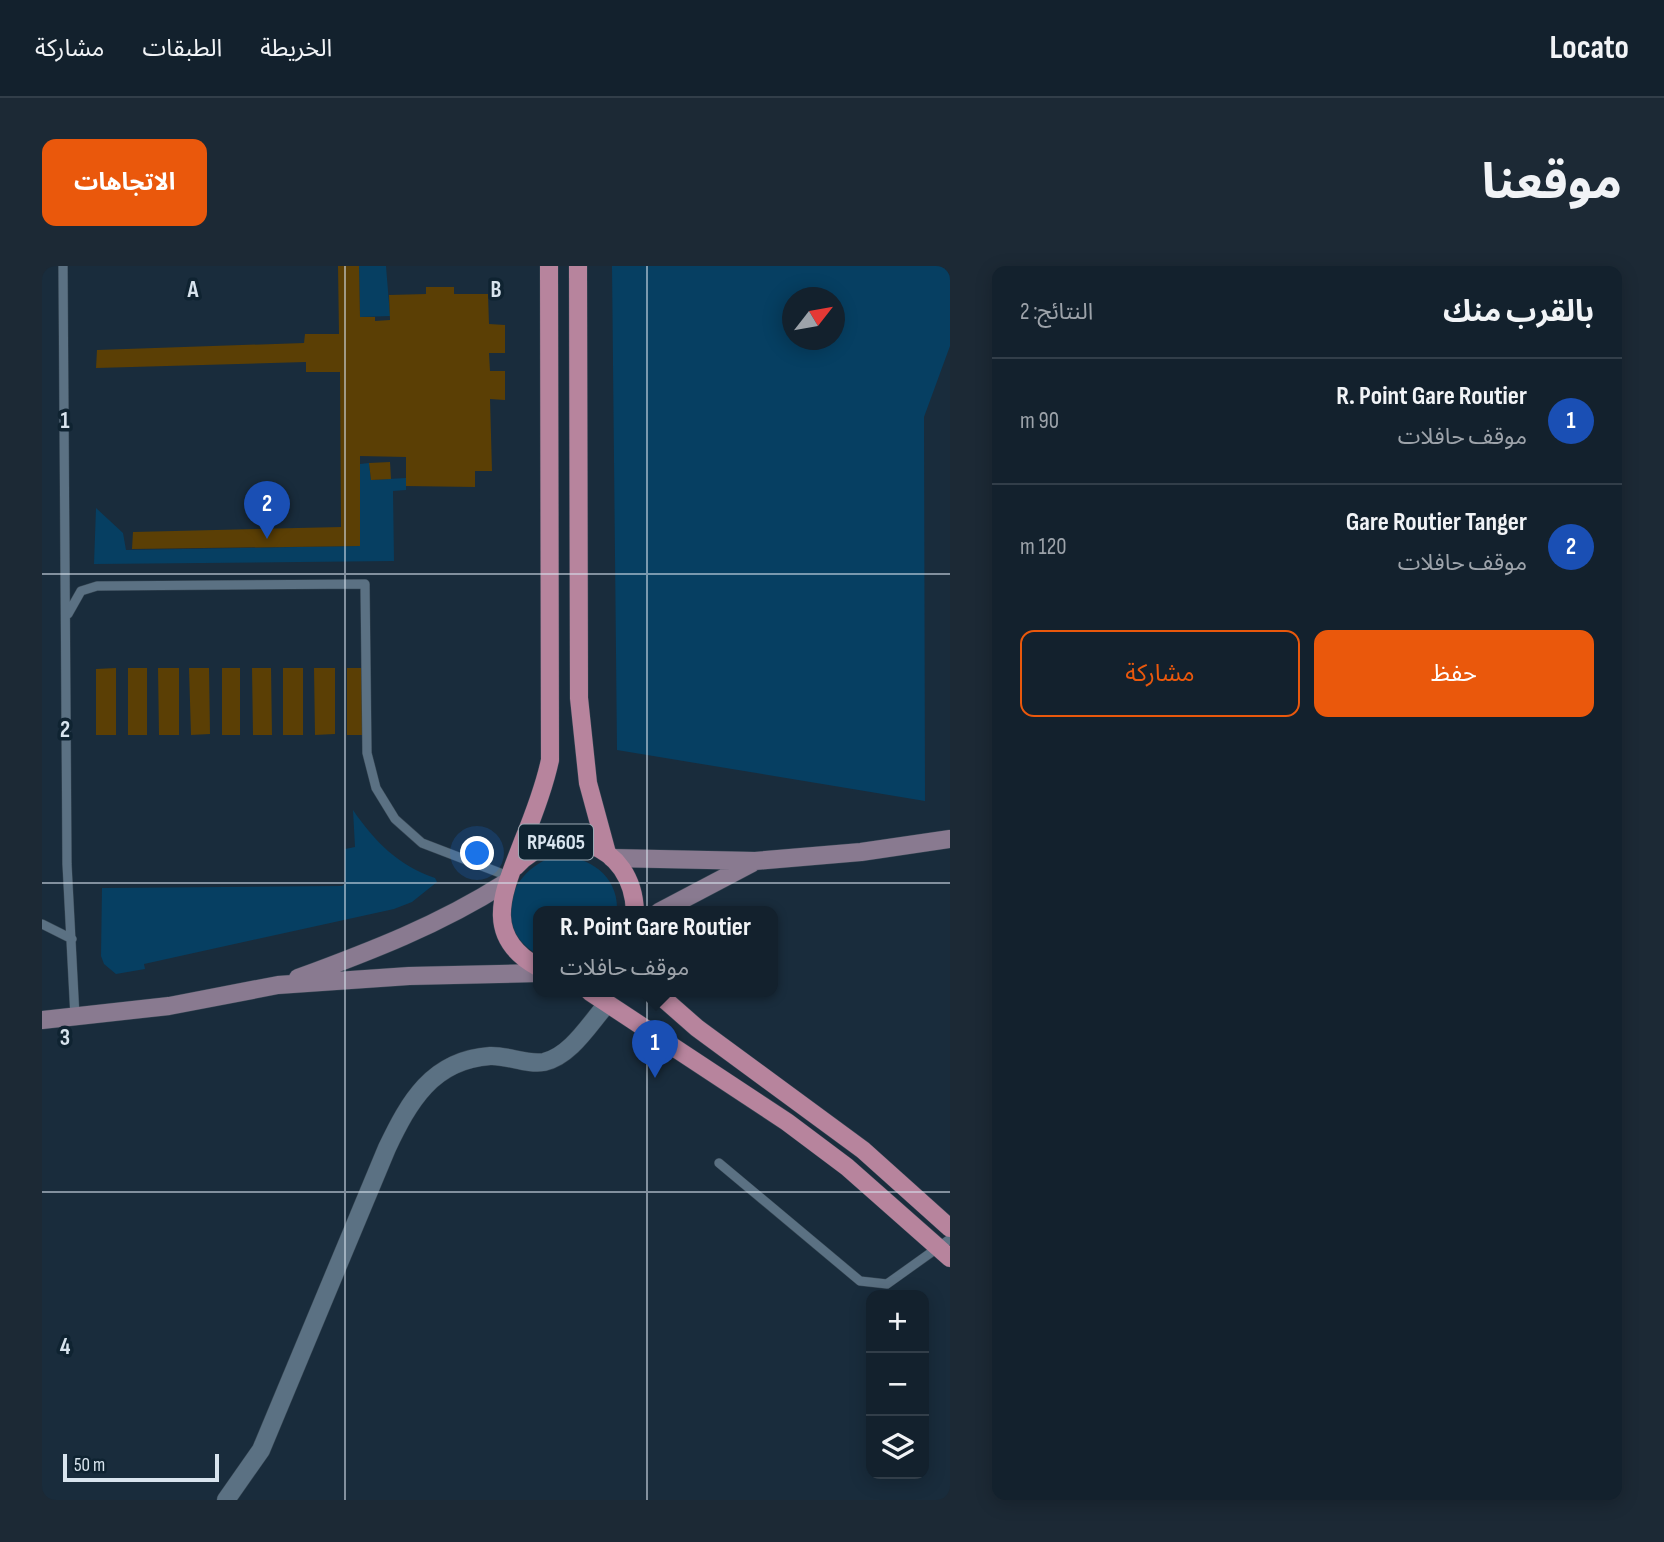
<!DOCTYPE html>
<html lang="ar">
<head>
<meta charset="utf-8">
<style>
	:root { --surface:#13212d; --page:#1c2935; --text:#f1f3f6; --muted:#9da3aa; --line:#323e49; --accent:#ea580c }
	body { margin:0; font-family:"Sofia Sans Condensed","Noto Sans Arabic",sans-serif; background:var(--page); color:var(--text); direction:rtl }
	.controls { position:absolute; right:21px; bottom:21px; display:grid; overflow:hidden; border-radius:14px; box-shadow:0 4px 18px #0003 }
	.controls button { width:63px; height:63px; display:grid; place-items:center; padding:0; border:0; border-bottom:2px solid var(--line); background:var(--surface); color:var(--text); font:35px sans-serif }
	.compass { position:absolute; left:740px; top:21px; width:63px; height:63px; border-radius:50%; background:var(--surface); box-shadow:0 4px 18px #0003; rotate:59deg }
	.scale { position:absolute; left:21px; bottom:18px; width:156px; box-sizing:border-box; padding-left:7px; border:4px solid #d8e4ee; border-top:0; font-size:19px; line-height:24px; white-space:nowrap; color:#d8e4ee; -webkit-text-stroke:5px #0f2331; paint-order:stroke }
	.you { position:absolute; left:436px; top:588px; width:24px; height:24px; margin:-18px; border:5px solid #fff; border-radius:50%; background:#1a73e8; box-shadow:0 0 0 10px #1a73e833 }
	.badge { display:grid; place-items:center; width:46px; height:46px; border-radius:50%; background:var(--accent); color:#fff; font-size:23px; font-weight:700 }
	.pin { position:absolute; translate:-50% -58px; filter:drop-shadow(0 2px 4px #0008) }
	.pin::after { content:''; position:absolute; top:37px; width:24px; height:21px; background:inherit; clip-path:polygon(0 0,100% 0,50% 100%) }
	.popup { position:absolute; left:491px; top:640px; width:245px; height:91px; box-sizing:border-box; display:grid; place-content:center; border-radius:14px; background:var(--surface); filter:drop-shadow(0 2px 5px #0005); font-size:23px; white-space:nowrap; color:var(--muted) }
	.popup b { font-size:26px; color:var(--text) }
	.popup::after { content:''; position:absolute; left:50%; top:100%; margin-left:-14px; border:14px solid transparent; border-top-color:var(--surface) }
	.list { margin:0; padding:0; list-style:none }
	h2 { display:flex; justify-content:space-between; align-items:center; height:91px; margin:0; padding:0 28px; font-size:30px }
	h2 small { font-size:23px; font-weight:400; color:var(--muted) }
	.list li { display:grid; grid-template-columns:46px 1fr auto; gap:21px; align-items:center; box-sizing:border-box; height:126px; padding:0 28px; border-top:2px solid var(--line) }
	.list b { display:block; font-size:26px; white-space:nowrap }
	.list p { margin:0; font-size:23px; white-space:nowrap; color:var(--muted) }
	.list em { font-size:23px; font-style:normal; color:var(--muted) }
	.actions { display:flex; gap:14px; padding:21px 28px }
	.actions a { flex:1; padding:16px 0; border:2px solid var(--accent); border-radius:14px; text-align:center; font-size:24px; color:var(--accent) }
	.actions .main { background:var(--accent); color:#fff }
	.icon { flex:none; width:38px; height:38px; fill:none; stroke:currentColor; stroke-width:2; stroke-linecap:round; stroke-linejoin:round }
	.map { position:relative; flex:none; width:908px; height:1234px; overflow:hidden; direction:ltr; border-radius:14px }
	header { display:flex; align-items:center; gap:42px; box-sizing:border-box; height:98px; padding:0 35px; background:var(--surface); border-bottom:2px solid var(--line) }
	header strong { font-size:33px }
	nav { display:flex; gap:38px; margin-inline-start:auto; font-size:24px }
	.intro { display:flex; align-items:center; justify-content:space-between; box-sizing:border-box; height:168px; padding:0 42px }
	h1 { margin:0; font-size:49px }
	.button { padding:18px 32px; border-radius:14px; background:var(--accent); color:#fff; font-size:24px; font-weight:700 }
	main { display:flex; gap:42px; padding:0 42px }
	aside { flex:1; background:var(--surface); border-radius:14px; box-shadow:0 4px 18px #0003 }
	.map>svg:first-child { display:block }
	.green { fill:#063f62; fill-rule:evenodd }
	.building { fill:#5b3f05 }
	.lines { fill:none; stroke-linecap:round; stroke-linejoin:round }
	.lane-casing { stroke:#364653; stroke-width:10 }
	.street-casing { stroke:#364653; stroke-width:19 }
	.secondary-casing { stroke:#364653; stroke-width:19 }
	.primary-casing { stroke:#364653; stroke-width:19 }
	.lane { stroke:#5b7183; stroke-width:9 }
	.street { stroke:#5b7183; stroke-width:18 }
	.secondary { stroke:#897a90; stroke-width:18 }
	.primary { stroke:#b7849d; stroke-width:18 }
	.grid { fill:none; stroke:#d8e4ee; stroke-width:2; stroke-opacity:0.55 }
	.labels { text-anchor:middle; stroke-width:7; stroke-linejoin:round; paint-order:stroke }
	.shield { fill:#0f2331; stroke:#9caab5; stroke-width:2 }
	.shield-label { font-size:21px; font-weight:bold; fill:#d8e4ee }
	.grid-label { font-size:23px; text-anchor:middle; font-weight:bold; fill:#d8e4ee; stroke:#0f2331; stroke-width:7; stroke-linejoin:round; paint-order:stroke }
</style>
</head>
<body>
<header>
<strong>Locato</strong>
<nav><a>الخريطة</a><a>الطبقات</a><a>مشاركة</a></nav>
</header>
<div class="intro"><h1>موقعنا</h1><a class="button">الاتجاهات</a></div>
<main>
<aside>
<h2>بالقرب منك<small>النتائج: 2</small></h2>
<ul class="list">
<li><span class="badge" style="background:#1a4fb4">1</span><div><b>R. Point Gare Routier</b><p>موقف حافلات</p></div><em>90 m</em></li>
<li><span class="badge" style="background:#1a4fb4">2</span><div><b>Gare Routier Tanger</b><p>موقف حافلات</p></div><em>120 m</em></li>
</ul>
<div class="actions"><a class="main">حفظ</a><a>مشاركة</a></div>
</aside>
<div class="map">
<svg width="908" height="1234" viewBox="0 0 908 1234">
	<rect width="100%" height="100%" fill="#192c3c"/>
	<path class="green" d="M317,0h27l4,50 -30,1z
		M570,0h338v80l-26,71 1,384 -308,-51zM750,32h42v42h-42z
		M327,197l2,17 35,-2v12l-13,1 1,70 -300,3 2,-56 27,25 3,17 233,-4 1,-82z
		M311,544c22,32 45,55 82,68l2,4 -25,20 -18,7 -250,55 1,5 -29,5 -12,-10 -3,-8 1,-68 240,-2 3,-2v-35l10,-2z
		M516,589c32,2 61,21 59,57h-79v43c-49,-29 -29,-86 20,-100z"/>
	<path class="building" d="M296,0h21l1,51h15v4l15,-1 -1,-25 37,-1v-7h28v7h34l1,30 16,1v28h-16l1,18h15v29l-15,-1 2,72h-17v16l-69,-1v-29l-46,-1v90l-228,3 1,-17 208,-5 -1,-155h-34v-10l-210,6 1,-18 207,-7 1,-9h34z
		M348,196l1,17 -20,1 -2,-17z
		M74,402v67h-20v-66z
		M86,402h19v67h-19z
		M116,402h21v67h-20z
		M147,402h20l1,66 -19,1z
		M180,402h18v67h-18z
		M210,402h19l1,67h-19z
		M241,402h20v67h-20z
		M272,402h21v66l-20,1z
		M305,402h16l1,67h-17z"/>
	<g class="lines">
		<defs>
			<path id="lane" d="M21,0l4,598 8,153
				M26,348l13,-23 16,-5 268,-2 2,169 9,35 19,31 27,24 86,33
				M0,658l30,15
				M677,897l141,118 27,3 63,-45"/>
			<path id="street" d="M184,1234l35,-50 126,-302c22,-46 45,-88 103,-92 17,-1 37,9 54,6 27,-6 46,-39 63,-58"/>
			<path id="secondary" d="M570,592l143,3 106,-9 89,-13
				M617,646l93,-49
				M256,712c73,-27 141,-53 207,-95
				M0,754l127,-14 109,-21 131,-9 129,-3"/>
			<path id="primary" d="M536,0l1,432 9,85 19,70
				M473,601c46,-49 118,-24 120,45
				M496,701c-58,-32 -33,-78 -15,-126 11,-27 21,-53 27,-81l-1,-494
				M548,726l197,130 60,45 103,91
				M614,726l41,36 166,122 87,78"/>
		</defs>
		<use href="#lane" class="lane-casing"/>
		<use href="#street" class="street-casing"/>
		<use href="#secondary" class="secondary-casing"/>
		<use href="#primary" class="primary-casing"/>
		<use href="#lane" class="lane"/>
		<use href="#street" class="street"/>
		<use href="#secondary" class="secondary"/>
		<use href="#primary" class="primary"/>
	</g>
	<path class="grid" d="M303,0v1234M605,0v1234M0,308h908M0,617h908M0,926h908"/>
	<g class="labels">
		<rect class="shield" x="477" y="558.5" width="74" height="35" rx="5"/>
		<g class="shield-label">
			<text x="514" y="583">RP4605</text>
		</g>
	</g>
	<g class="grid-label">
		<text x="151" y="31">A</text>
		<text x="454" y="31">B</text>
		<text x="23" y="162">1</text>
		<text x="23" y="471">2</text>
		<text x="23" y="779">3</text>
		<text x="23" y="1088">4</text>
	</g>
</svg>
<div class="controls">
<button>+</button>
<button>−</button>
<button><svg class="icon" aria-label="layers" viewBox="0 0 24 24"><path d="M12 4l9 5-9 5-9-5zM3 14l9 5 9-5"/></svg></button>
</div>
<svg class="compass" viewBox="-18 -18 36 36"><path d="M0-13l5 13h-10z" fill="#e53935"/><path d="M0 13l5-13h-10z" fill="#9da3aa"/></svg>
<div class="scale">50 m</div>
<div class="you"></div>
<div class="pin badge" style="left:613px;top:812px;background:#1a4fb4">1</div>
<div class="popup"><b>R. Point Gare Routier</b>موقف حافلات</div>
<div class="pin badge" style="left:225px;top:273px;background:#1a4fb4">2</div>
</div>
</main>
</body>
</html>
